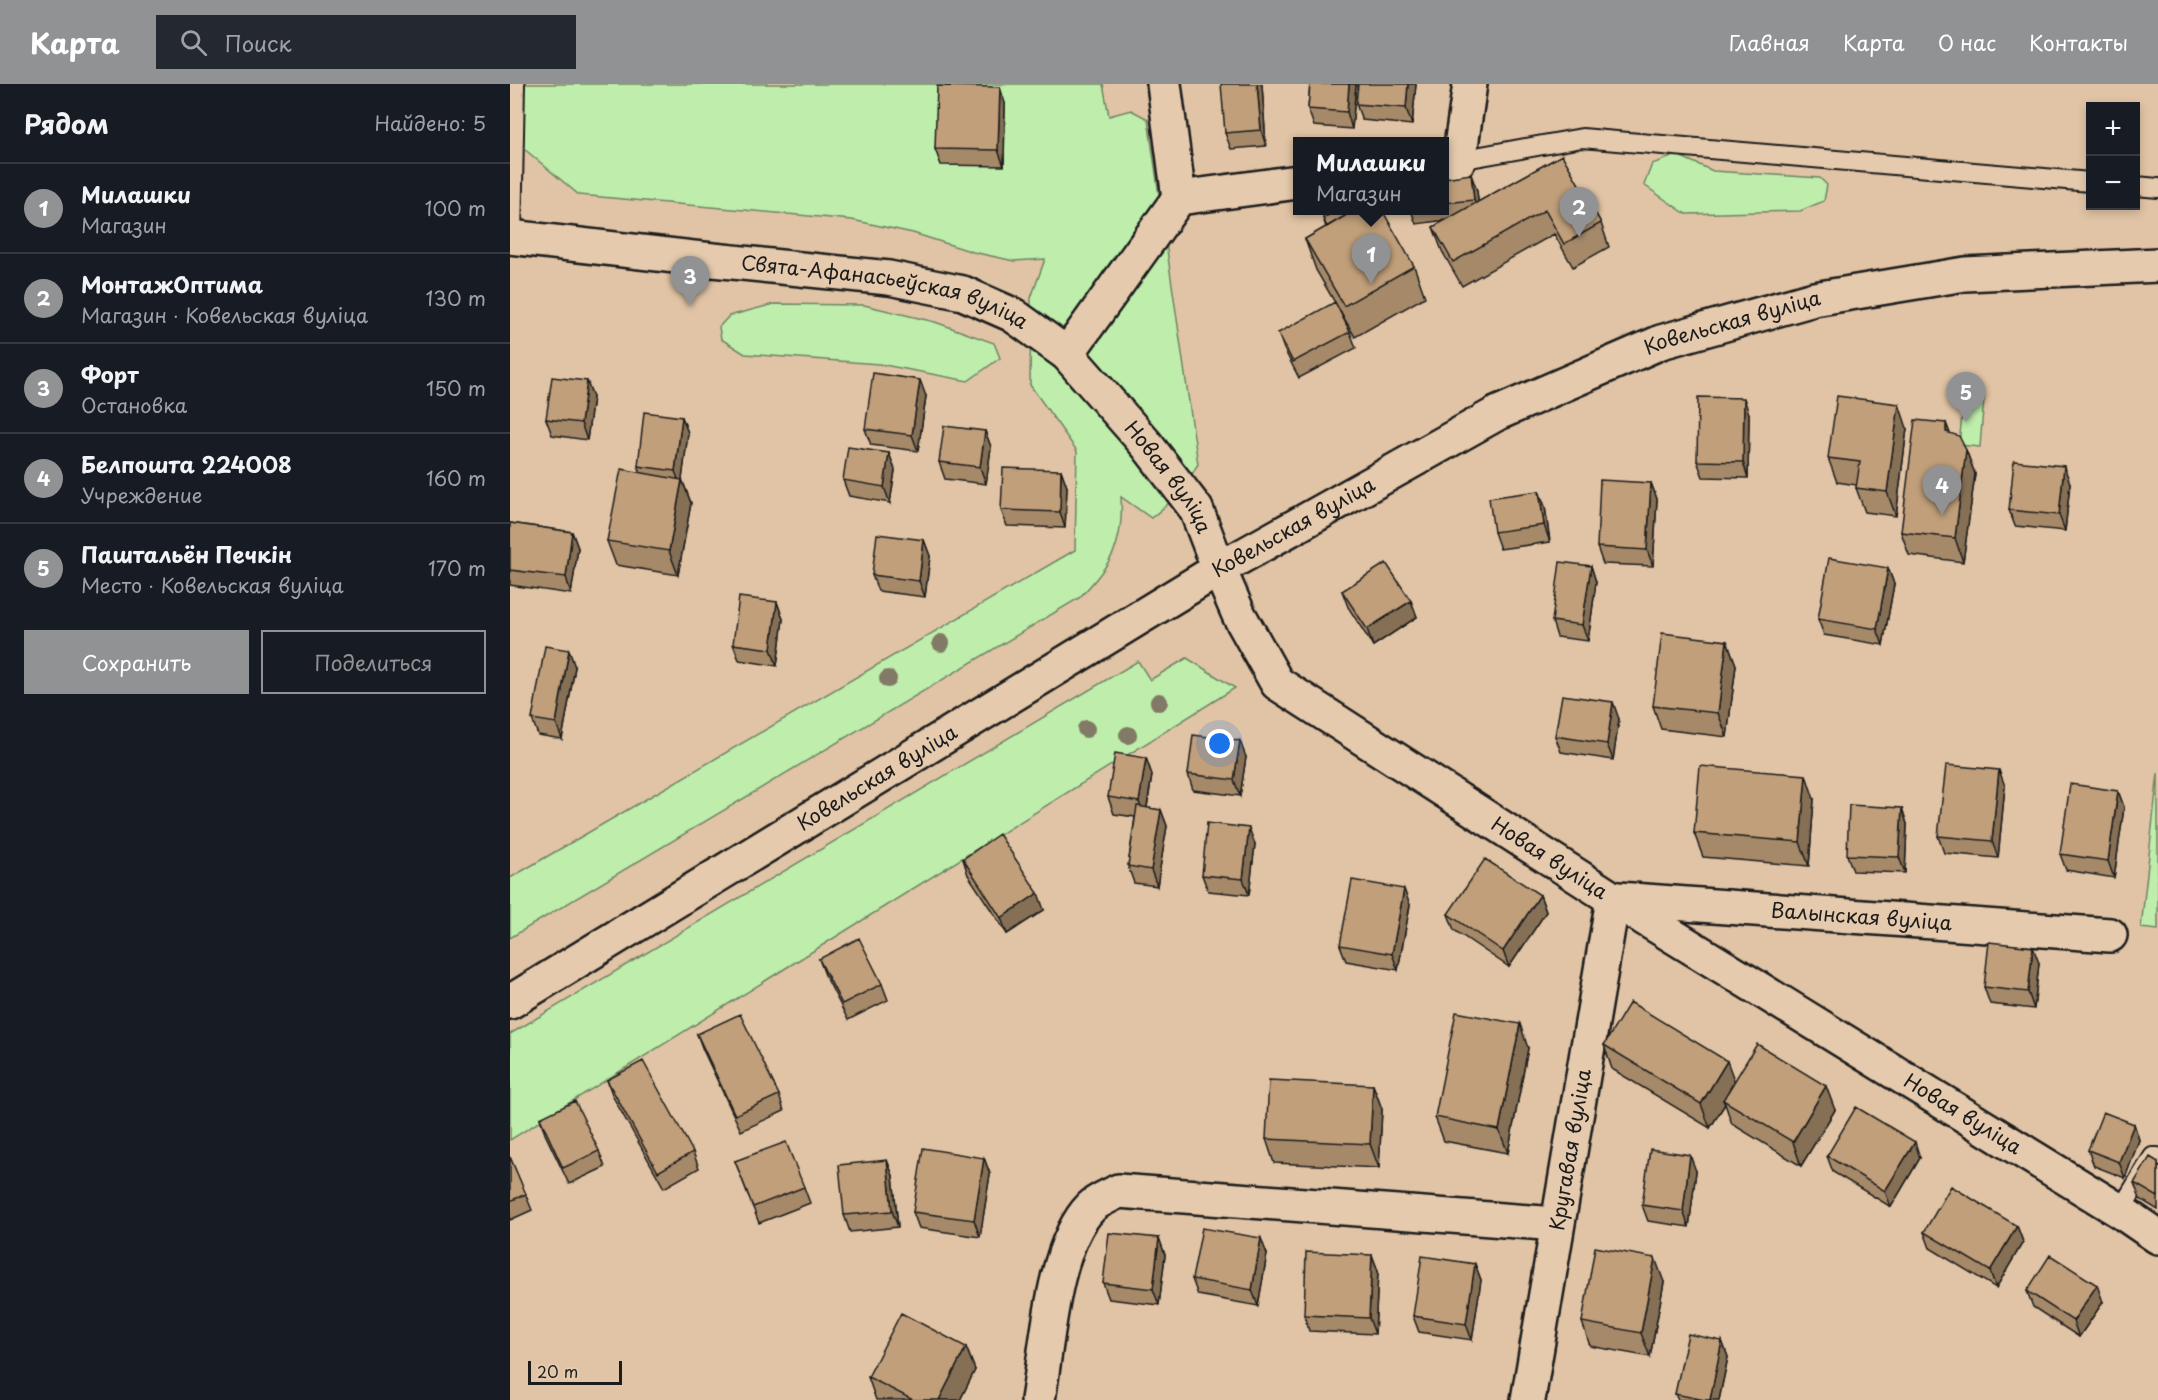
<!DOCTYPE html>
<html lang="ru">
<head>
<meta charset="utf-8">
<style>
	:root { --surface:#171b24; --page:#242831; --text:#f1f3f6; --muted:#9ea1a6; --line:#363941; --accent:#919294 }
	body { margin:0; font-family:"Playpen Sans",sans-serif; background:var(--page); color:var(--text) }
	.controls { position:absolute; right:18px; top:18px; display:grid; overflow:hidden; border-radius:0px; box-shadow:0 3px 9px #0003 }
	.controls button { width:54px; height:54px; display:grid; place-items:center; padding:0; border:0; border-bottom:2px solid var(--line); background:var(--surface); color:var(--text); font:30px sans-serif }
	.scale { position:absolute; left:18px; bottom:15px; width:94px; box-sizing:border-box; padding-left:6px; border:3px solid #1c1c1c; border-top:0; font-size:16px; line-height:21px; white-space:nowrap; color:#1c1c1c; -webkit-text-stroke:4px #e5caad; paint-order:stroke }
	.you { position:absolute; left:710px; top:660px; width:21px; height:21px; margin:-15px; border:4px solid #fff; border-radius:50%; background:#1a73e8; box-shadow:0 0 0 9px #1a73e833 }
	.badge { display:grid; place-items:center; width:39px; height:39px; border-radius:50%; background:var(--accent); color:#fff; font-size:20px; font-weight:700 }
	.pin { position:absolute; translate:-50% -50px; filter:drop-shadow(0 2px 3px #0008) }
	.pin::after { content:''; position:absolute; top:32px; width:21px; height:18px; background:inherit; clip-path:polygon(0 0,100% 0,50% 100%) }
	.popup { position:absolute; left:783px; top:53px; width:156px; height:78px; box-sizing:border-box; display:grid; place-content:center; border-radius:0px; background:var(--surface); filter:drop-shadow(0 2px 4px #0005); font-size:20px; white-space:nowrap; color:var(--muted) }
	.popup b { font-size:22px; color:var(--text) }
	.popup::after { content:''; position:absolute; left:50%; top:100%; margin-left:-12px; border:12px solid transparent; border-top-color:var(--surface) }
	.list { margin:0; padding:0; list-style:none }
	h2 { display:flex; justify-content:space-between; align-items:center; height:78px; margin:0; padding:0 24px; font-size:26px }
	h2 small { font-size:20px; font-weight:400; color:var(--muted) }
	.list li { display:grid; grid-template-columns:39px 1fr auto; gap:18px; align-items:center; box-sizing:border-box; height:90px; padding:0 24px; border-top:2px solid var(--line) }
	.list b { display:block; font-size:22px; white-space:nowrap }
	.list p { margin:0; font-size:20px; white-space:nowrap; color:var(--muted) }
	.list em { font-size:20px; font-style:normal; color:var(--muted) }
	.actions { display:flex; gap:12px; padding:18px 24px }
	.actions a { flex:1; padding:14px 0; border:2px solid var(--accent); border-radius:0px; text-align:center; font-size:21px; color:var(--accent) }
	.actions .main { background:var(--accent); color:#fff }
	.icon { flex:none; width:33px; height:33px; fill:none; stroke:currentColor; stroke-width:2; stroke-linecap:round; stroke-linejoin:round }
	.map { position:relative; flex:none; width:1648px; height:1316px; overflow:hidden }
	header { display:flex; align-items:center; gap:36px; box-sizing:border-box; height:84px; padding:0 30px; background:var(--accent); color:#fff }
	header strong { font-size:28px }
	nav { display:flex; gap:33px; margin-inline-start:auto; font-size:21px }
	.search { width:420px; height:54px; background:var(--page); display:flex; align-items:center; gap:15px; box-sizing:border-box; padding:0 21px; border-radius:0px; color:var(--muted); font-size:22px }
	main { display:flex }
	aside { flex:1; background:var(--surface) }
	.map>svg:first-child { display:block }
	.green { fill:#beedac; stroke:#6d8464; stroke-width:1.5 }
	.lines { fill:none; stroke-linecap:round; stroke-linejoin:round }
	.service-casing { stroke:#1c1c1c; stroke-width:22 }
	.minor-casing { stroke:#1c1c1c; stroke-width:38 }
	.tertiary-casing { stroke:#1c1c1c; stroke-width:38 }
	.secondary-casing { stroke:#1c1c1c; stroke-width:38 }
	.service { stroke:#e5caad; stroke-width:18 }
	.minor { stroke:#e5caad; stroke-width:33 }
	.tertiary { stroke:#e5caad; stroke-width:33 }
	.secondary { stroke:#e5caad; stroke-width:33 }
	.tree { fill:#827966 }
	.wall { fill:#a58969; stroke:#1c1c1c; stroke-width:1.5 }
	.shaded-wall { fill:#866f55; stroke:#1c1c1c; stroke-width:1.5 }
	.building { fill:#c09f7a; stroke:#1c1c1c; stroke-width:1.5 }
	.labels { text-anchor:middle; stroke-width:4.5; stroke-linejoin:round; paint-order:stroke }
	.street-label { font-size:20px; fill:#1c1c1c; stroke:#e5caad }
</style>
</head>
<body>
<header>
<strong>Карта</strong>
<div class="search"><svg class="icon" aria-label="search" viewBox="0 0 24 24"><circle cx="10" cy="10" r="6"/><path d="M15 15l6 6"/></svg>Поиск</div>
<nav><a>Главная</a><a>Карта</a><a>О нас</a><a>Контакты</a></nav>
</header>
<main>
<aside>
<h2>Рядом<small>Найдено: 5</small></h2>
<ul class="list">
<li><span class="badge">1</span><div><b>Милашки</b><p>Магазин</p></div><em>100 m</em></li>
<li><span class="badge">2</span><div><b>МонтажОптима</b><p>Магазин · Ковельская вуліца</p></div><em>130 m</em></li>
<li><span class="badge">3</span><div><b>Форт</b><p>Остановка</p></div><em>150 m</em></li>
<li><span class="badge">4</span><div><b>Белпошта 224008</b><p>Учреждение</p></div><em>160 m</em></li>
<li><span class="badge">5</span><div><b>Паштальён Печкін</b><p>Место · Ковельская вуліца</p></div><em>170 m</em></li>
</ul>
<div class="actions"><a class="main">Сохранить</a><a>Поделиться</a></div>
</aside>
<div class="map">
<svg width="1648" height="1316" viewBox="0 0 1648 1316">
	<rect width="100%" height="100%" fill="#e1c4a5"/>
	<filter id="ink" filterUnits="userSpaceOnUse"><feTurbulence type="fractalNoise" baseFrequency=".0167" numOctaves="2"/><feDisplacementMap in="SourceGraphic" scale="12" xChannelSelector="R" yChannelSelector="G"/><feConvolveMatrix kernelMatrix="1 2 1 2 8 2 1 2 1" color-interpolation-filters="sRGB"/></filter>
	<g filter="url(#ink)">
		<path class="green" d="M0,0h593l6,32 22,-6 17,9 50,345 -18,30 -29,24 -30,-21c3,48 -10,68 -42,101l-569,340v-60l565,-328 2,-99 -47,-66 1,-87 14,-39 -31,2 -41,-9 -60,-19 -61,-13 -273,-25 -69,-58z
			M1167,71l36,16 107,7 7,7 -3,16 -24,10 -114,3 -42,-29 8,-21z
			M264,220l90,1 71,17 59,21 6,15 -32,23 -89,-17 -134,-10 -24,-15 -2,-12 10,-11z
			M1454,311l20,2 -4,50 -21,-2z
			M677,574l48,30 -725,452v-106l628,-373 12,19z
			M1648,689v157l-17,-2z"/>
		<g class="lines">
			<defs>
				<path id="service" d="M949,76l123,-22 508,44
					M1626,102l22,2
					M2,153l3,-153
					M1610,1127l33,-54h5"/>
				<g id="minor">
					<path d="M934,78l15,-2 11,-76"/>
					<path d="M669,114l119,-16"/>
					<path d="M557,270l112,-156 -15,-114"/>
					<path id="s1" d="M709,485l20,46 38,68 336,216 507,312 38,26"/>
					<path id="s2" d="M1108,815l492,36"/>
					<path d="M528,1316c9,-53 15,-155 53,-193 7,-7 19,-11 27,-16l439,33"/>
					<path id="s3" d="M1018,1316l85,-501"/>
				</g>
				<g id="tertiary">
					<path id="s4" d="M0,153l183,21 196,20 74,15 50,22 54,39 79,90 50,65 23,60"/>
				</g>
				<g id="secondary">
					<path id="s5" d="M0,918l709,-433 277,-155 165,-72 153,-43 151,-25 193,-9"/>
				</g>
			</defs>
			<use href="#service" class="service-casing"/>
			<use href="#minor" class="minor-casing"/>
			<use href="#tertiary" class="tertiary-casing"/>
			<use href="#secondary" class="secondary-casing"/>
			<use href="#service" class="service"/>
			<use href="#minor" class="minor"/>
			<use href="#tertiary" class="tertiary"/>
			<use href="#secondary" class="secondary"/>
		</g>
		<g class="tree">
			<circle cx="431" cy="559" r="9"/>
			<circle cx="378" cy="595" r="9"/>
			<circle cx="649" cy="618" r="9"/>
			<circle cx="576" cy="645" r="9"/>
			<circle cx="618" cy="651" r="9"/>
		</g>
		<path class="wall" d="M437,0h4l-1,2 55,17 -1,63 -63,-1 -6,-16 14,-63z
			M800,0h46l-4,45 -38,-3 -6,-17z
			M906,0l-4,41 -50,-5 -6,-16z
			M752,1l4,61 -35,3 -6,-16z
			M1052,71l39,68 8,24 -36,20 -19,-33 -92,52 -20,-35 -9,-24 13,-7 -30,4 -5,-14h33v-32l33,13 1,11z
			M813,134l91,48 11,31 -70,40 -39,-67 -11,-31 21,-12z
			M840,248l6,16 -57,30 -15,-29 -6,-16z
			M77,297l6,16 -6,43 -35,-5 -6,-16z
			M416,312l-8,55 -47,-6 -6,-16z
			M1239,330l-1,64 -45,-1 -6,-16z
			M172,333l6,16 -6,46 9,24 -13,72 -62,-10 -9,-24 33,-69 -2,-6z
			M1436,339l4,11 16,16 9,24 -12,88 -54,-7 -8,-23z
			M1397,344l-11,88 -31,-4 -9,-24 1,-3 -20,-3 -9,-24z
			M475,347l6,16 -5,37 -41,-5 -6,-17z
			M379,369l6,17 -5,33 -41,-7 -6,-16z
			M551,386l6,17 -2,41 -58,-2 -6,-16z
			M1141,399l6,16 -4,67 -50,-2 -6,-17z
			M1560,399l-5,48 -50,-5 -6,-16z
			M1029,407l6,16 5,35 -50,7 -6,-17z
			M0,439l62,9 6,16 -7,46 -61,-9z
			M414,456l6,16 -5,41 -47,-6 -6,-16z
			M1081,482l5,16 -8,59 -31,-4 -5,-16z
			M1378,484l6,16 -11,61 -59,-10 -6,-16z
			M832,507l69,10 6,16 -44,29 -25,-39z
			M267,518l6,17 -6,47 -38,-6 -6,-16z
			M1217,557l9,24 -9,72 -66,-8 -8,-23z
			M65,583l-13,72 -24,-4 -6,-16z
			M1109,635l-6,41 -52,-8 -6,-16z
			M736,673l-6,39 -47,-6 -5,-16z
			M636,674l6,17 -5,33 14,2 6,16 -10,60 -23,-3 -6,-17 7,-49 -21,-3 -6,-17z
			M1495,702l-7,72 -54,-5 -6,-17z
			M1608,707l6,16 -10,71 -48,-8 -6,-16z
			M1304,715l-5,67 -106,-9 -9,-24z
			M1392,724l5,16 -2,49 -52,-2 -6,-16z
			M745,760l-6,51 -41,-4 -6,-16z
			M453,775l81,51 -37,24 -39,-59z
			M1030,811l6,17 -37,55 -55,-37 -6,-16z
			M900,821l-12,65 -52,-9 -6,-16z
			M309,875l63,25 6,16 -40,20 -23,-45z
			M1529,879l-5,46 -44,-5 -6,-17z
			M187,950l82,61 5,16 -43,20 -38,-81z
			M1094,961l130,36 101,29 -34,56 -69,-42 -7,-20 -15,24 -98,-59z
			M1018,964l-20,105 -64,-12 -9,-24z
			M97,996l86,72 6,16 -35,20 -51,-91z
			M863,1001l9,24 -3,59 -105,-5 -8,-24z
			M30,1034l59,33 6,16 -36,17 -24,-50z
			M1624,1040l5,16 -14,38 -31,-12 -6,-16z
			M1317,1072l93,2 -29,49 -58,-35z
			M0,1073l22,53 -22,10z
			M474,1074l6,16 -10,63 -61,-9 -6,-16z
			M377,1076l6,16 5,51 -48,5 -6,-17z
			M225,1077l69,26 6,16 -51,20z
			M1648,1078v48l-18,-11 -6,-16z
			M1186,1087l-7,56 -41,-6 -6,-16z
			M1507,1142l6,16 -27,46 -66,-40 -6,-16z
			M649,1154l6,17 -6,50 -50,-6 -6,-16z
			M757,1170l-9,52 -60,-11 -6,-16z
			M862,1171l6,16 -3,63 -66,-3 -5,-16z
			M965,1180l6,16 -9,60 -53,-8 -6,-16z
			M1154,1198l-14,75 -60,-11 -8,-24z
			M1517,1207l76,11 -24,35 -46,-30z
			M1212,1257l6,16 -9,43h-41l-3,-6z
			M456,1263l9,23 -15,30h-84l-8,-23z"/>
		<path class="shaded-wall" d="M747,0h5v1l4,61 -5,-16z
			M839,0h7l-4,45 -5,-17z
			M898,0h8l-4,41 -6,-17z
			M490,3l5,16 -1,63 -6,-16z
			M961,90l6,17 3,25 -6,-16z
			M410,296l6,16 -8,55 -6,-16z
			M77,297l6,16 -6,43 -6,-17z
			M1234,314l5,16 -1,64 -5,-16z
			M1389,320l8,24 -11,88 -9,-24z
			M172,333l6,16 -7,54 -6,-16z
			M1436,339l9,24 -9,-15z
			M475,347l6,16 -5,37 -6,-17z
			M1456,366l9,24 -12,88 -8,-24z
			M379,369l6,17 -5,33 -6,-16z
			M1554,382l6,17 -5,48 -6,-16z
			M551,386l6,17 -2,41 -5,-16z
			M172,396l9,23 -13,72 -9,-24z
			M1141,399l6,16 -4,67 -6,-16z
			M1029,407l6,16 5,35 -6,-17z
			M62,448l6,16 -7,46 -5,-17z
			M414,456l6,16 -5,41 -6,-16z
			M1081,482l5,16 -8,59 -6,-16z
			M1378,484l6,16 -11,61 -6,-16z
			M901,517l6,16 -44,29 -6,-17z
			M267,518l6,17 -6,47 -6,-17z
			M1217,557l9,24 -9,72 -9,-24z
			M59,566l6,17 -13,72 -6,-16z
			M1103,618l6,17 -6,41 -6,-16z
			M730,657l6,16 -6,39 -6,-16z
			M636,674l6,17 -7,43 -6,-16z
			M1489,686l6,16 -7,72 -6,-17z
			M1296,691l8,24 -5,67 -9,-24z
			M1608,707l6,16 -10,71 -6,-17z
			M1392,724l5,16 -2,49 -6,-16z
			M651,726l6,16 -10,60 -6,-16z
			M739,744l6,16 -6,51 -6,-16z
			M894,805l6,16 -12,65 -6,-16z
			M528,809l6,17 -37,24 -6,-16z
			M1030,811l6,17 -37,55 -6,-16z
			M1523,863l6,16 -5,46 -6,-17z
			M1010,940l8,24 -20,105 -9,-23z
			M1217,977l9,24 -13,15 2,4 -15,24 -9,-24z
			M863,1001l9,24 -3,59 -9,-24z
			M1316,1002l9,24 -34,56 -8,-24z
			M1624,1040l5,16 -14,38 -6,-16z
			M1405,1058l5,16 -29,49 -6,-16z
			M1180,1071l6,16 -7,56 -6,-16z
			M474,1074l6,16 -10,63 -6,-17z
			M377,1076l6,16 5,51 -6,-16z
			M1507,1142l6,16 -27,46 -6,-17z
			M649,1154l6,17 -6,50 -6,-16z
			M751,1154l6,16 -9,52 -6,-16z
			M862,1171l6,16 -3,63 -6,-16z
			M1145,1174l9,24 -14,75 -9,-24z
			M965,1180l6,16 -9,60 -6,-16z
			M1587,1201l6,17 -24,35 -6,-16z
			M1212,1257l6,16 -9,43h-9z
			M456,1263l9,23 -15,30h-21z"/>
		<path class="building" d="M711,0h36l4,46 -36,3z
			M800,0h39l-2,28 -39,-3z
			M848,0h50l-2,24 -50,-4z
			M427,2l63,1 -2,63 -63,-1z
			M1052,71l39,68 -37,21 -19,-34 -92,52 -20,-35z
			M961,90l3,26 -30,3v-25z
			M828,126h17l-28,17 -4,-9z
			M845,126h27l32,56 -70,40 -39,-67z
			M825,218l15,30 -57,30 -15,-29z
			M363,289l47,7 -8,55 -47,-6z
			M42,293l35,4 -6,42 -35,-4z
			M1327,312l62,8 -12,88 -31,-4 4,-26 -32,-4z
			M1188,313l46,1 -1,64 -46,-1z
			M134,328l38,5 -7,54 -37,-5z
			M1405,336l31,3v9l13,4 7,14 -11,88 -54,-6z
			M434,342l41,5 -5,36 -41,-5z
			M338,363l41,6 -5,34 -41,-7z
			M1504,377l50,5 -5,49 -50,-5z
			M493,384l58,2 -1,42 -59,-2z
			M111,385l61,11 -13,71 -62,-10z
			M1090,396l51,3 -4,67 -50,-3z
			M1029,407l5,34 -50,7 -5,-34z
			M0,439l62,9 -6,45 -56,-7z
			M367,450l47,6 -5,41 -47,-6z
			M1319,474l59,10 -11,61 -59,-10z
			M1050,478l31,4 -9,59 -30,-4z
			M876,479l25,38 -44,28 -25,-38z
			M229,513l38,5 -6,47 -38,-5z
			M1152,549l65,8 -9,72 -65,-7z
			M35,562l24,4 -13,73 -24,-4z
			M1052,611l51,7 -6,42 -52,-8z
			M683,651l47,6 -6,39 -46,-6z
			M605,669l31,5 -7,44 -31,-5z
			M1436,681l53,5 -7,71 -54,-5z
			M1190,682l106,9 -6,67 -106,-9z
			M1560,700l48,7 -10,70 -48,-7z
			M1339,721l53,3 -3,49 -52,-2z
			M627,722l24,4 -10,60 -23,-4z
			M697,739l42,5 -6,51 -41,-4z
			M489,750l39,59 -37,25 -38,-59z
			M975,775l55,36 -37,56 -55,-37z
			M842,796l52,9 -12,65 -52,-9z
			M349,854l23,46 -40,20 -23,-45z
			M1479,858l44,5 -5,45 -44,-5z
			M1120,918l97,59 -26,43 -97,-59z
			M946,928l64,12 -21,106 -64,-13z
			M230,930l39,81 -44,20 -38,-81z
			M1247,960l69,42 -33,56 -70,-42z
			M133,977l50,91 -35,20 -51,-92z
			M759,996l104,5 -3,59 -104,-5z
			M65,1017l24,50 -36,17 -23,-50z
			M1346,1023l59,35 -30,49 -58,-35z
			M1593,1028l31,12 -15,38 -31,-12z
			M276,1058l18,45 -51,20 -18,-46z
			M413,1064l61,10 -10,62 -61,-8z
			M1140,1065l40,6 -7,56 -41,-6z
			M0,1073l16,37 -16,7z
			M1640,1073l8,5v35l-24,-14z
			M377,1076l5,51 -48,4 -5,-50z
			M1441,1102l66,40 -27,45 -66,-39z
			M692,1144l59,10 -9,52 -60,-11z
			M599,1149l50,5 -6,51 -50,-6z
			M1085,1163l60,11 -14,75 -59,-11z
			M796,1168l66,3 -3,63 -65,-3z
			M1540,1171l47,30 -24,36 -46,-30z
			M912,1172l53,8 -9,60 -53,-8z
			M391,1229l65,34 -27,53h-26l-45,-23z
			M1178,1250l34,7 -12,59h-5l-30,-6z"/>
	</g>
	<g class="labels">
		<g class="street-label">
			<text dy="7" stroke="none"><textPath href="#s4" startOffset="380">Свята-Афанасьеўская вуліца</textPath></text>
			<text dy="7" stroke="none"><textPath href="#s5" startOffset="1402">Ковельская вуліца</textPath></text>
			<text dy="7" stroke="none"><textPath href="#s4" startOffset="738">Новая вуліца</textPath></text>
			<text dy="7" stroke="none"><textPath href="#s5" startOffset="916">Ковельская вуліца</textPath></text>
			<text dy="7" stroke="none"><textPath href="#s5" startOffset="430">Ковельская вуліца</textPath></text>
			<text dy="7" stroke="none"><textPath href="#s1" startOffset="452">Новая вуліца</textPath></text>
			<text dy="7" stroke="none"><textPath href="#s2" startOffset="244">Валынская вуліца</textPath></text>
			<text dy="7" stroke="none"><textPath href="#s1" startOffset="938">Новая вуліца</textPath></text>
			<text dy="7" stroke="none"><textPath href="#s3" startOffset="254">Кругавая вуліца</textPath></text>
		</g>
	</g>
</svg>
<div class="controls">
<button>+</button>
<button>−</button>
</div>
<div class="scale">20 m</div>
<div class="you"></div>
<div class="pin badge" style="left:861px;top:200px">1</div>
<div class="popup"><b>Милашки</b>Магазин</div>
<div class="pin badge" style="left:1069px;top:153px">2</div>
<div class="pin badge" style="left:180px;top:222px">3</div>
<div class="pin badge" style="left:1432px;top:431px">4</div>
<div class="pin badge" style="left:1456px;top:338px">5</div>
</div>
</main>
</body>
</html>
